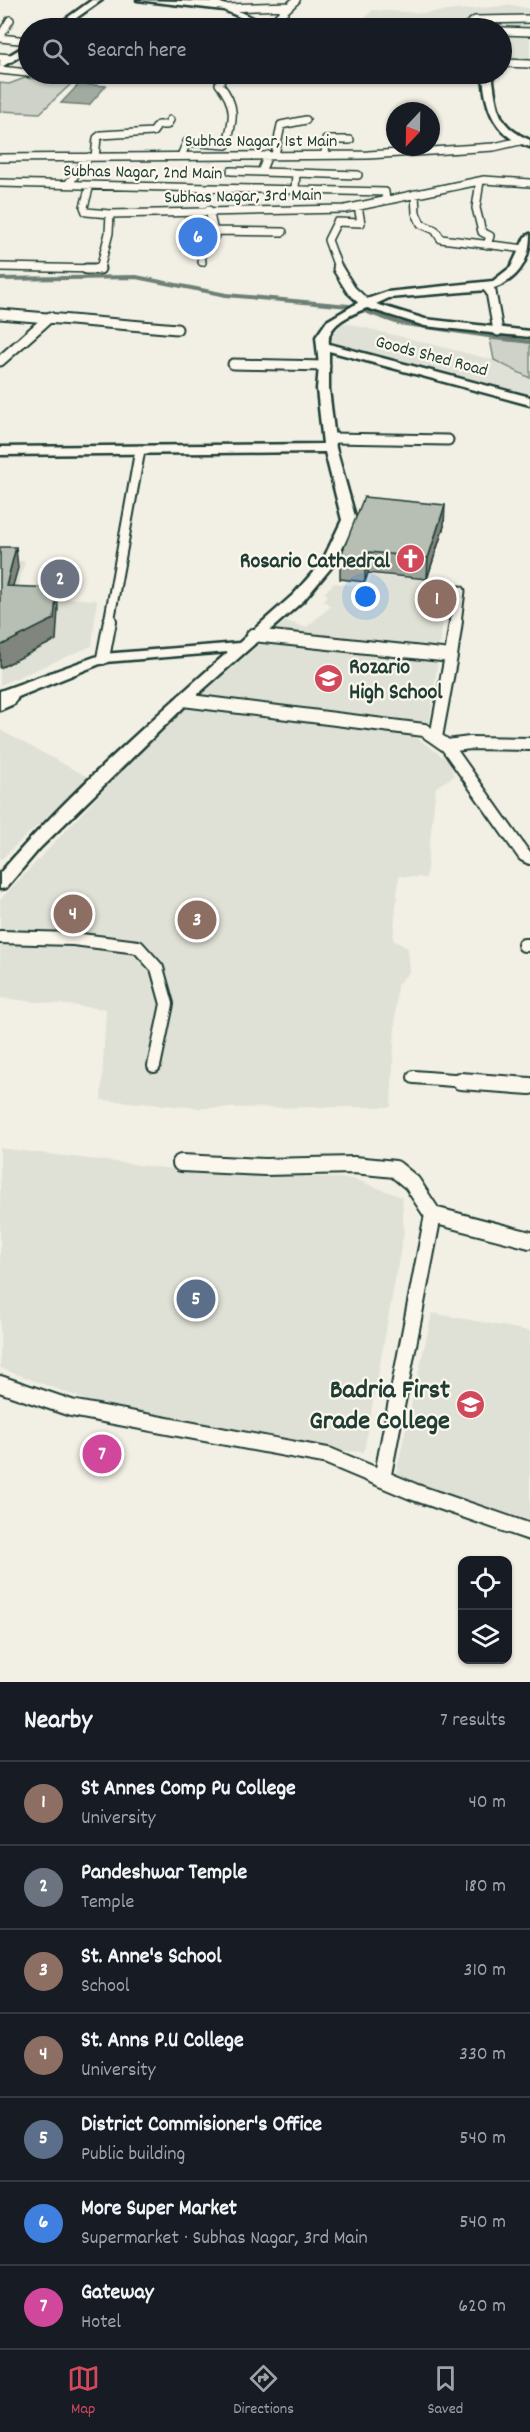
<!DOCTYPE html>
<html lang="en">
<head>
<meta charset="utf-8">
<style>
	:root { --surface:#171b24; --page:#242831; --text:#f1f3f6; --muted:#9ea1a6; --line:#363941; --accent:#d1495b }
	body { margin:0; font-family:Dekko,sans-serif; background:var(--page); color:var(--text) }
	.controls { position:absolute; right:18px; bottom:18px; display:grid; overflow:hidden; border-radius:12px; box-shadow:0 2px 4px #0004 }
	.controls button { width:54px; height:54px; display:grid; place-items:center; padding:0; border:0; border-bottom:2px solid var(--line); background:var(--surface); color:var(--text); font:30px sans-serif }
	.compass { position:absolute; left:386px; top:102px; width:54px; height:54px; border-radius:50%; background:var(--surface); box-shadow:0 2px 4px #0004; rotate:202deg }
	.you { position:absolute; left:366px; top:597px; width:21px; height:21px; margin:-15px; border:4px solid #fff; border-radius:50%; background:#1a73e8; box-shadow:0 0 0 9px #1a73e833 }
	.badge { display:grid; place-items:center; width:39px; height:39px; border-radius:50%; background:var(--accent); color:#fff; font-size:20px; font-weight:700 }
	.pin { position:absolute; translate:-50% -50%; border:3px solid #fff; box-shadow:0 2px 6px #0006 }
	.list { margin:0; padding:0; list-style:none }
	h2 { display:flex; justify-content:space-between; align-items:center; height:78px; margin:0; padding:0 24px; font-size:26px }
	h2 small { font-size:20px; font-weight:400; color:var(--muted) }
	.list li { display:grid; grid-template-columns:39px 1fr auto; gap:18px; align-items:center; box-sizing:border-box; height:84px; padding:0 24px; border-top:2px solid var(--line) }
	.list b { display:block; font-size:22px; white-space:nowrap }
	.list p { margin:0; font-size:20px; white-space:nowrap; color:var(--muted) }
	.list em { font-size:20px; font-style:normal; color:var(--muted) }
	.icon { flex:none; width:33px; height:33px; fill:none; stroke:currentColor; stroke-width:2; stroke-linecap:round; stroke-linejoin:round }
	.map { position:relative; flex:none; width:530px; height:1682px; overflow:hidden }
	.search { position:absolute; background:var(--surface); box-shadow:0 2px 4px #0004; left:18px; right:18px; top:18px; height:66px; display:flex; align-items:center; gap:15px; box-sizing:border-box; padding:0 21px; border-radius:33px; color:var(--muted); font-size:22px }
	.sheet { height:666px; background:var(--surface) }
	nav { display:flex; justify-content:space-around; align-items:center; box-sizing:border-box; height:84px; border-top:2px solid var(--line); background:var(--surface); font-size:16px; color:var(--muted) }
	nav a { display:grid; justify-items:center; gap:3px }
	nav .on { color:var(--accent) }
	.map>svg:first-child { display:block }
	.built { fill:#e0e1d6 }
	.green { fill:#cfd2c8; stroke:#77887e; stroke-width:1.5 }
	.water { fill:#a2aba1; stroke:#6e7f75; stroke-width:1.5 }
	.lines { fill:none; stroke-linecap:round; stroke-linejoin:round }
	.stream { stroke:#6e7f75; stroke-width:4 }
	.street-far3-casing { stroke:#1f3d34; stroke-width:10 }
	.street-far2-casing { stroke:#1f3d34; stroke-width:13 }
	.street-far1-casing { stroke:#1f3d34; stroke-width:16 }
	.street-casing { stroke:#1f3d34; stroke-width:20 }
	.secondary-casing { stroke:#1f3d34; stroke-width:5 }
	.street-far3 { stroke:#fbf7ec; stroke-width:7 }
	.street-far2 { stroke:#fbf7ec; stroke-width:9 }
	.street-far1 { stroke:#fbf7ec; stroke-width:12 }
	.street { stroke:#fbf7ec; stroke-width:16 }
	.secondary { fill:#fbf7ec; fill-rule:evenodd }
	.wall { fill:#9da39a; stroke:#1f3d34; stroke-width:1.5 }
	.shaded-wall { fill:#80857d; stroke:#1f3d34; stroke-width:1.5 }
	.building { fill:#b7beb3; stroke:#1f3d34; stroke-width:1.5 }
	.labels { text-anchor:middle; stroke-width:4.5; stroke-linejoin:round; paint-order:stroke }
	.far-street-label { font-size:18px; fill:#1f3d34; stroke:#fbf7ec }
	.poi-label { font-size:22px; font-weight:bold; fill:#1f3d34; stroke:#fbf7ec; text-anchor:end }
	.near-poi-label { font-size:27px; font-weight:bold; fill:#1f3d34; stroke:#fbf7ec; text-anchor:end }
</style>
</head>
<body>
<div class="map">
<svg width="530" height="1682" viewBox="0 0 530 1682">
	<rect width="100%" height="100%" fill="#f2f0e5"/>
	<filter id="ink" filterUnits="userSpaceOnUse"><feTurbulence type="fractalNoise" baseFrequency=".0167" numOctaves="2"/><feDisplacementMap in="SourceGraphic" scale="12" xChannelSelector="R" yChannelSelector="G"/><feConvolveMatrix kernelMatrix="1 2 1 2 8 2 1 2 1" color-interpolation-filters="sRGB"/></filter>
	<g filter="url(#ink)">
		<path class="built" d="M513,5l17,4v53l-28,-2v-32h-144l14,-18 52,3z
			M342,322l188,47v29l-201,-56z
			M0,560l25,1 -9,34 81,5 -5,46 -92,39z
			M373,571l6,1v4l65,5 -3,62 -7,4 -14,1 -151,-14 17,-13 19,6 4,-2 22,-19 -8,-5 5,-6 -4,-2 10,-10 33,4z
			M263,641l175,19 -9,66 -229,-30z
			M186,703l220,27 43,31 5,15 -18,11 -10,91 -27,-2 -6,64 15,8 2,23 -13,14 -6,122 -191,1 -99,-8 5,-91 -106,-11v-98z
			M0,730l90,48 -90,82z
			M0,1148l164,20 190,11 48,18 2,34 -40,221 -48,-3 -214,-43 -102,-38z
			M432,1313l98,18v190l-135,-44z"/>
		<path class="green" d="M25,78l48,4 -33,31 -40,-2v-28l9,1z
			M490,339l40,4v35l-36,-18z"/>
		<path class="water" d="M79,84l27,2 -17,19 -28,-2z"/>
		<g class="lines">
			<path class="stream" d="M0,279l136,-2 90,18 123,11
				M362,310l37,13 131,19"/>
			<defs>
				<path id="street-far3" d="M227,8l62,-2
					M271,23l19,3 8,-3
					M267,27l29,-27
					M354,28h36
					M392,28h37
					M464,28l11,-8 55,-1
					M502,31l28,1
					M0,37l10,-17
					M0,38l28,3
					M0,57l11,1
					M502,63l28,1
					M0,70l28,3
					M268,155l-7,17 35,1 -1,16
					M275,155l6,-30 25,-5
					M325,155l1,-15h24
					M181,156l6,-14 39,3c8,-25 11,-40 -7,-61l6,-10
					M95,157l2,-19 4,-3 52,-3 5,-7h9l3,-5
					M0,158l368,-3 126,-8 26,-6
					M231,171l30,1
					M296,173l62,2
					M480,181l-4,27 6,24 8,4 -3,9
					M0,183l385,9 1,8
					M68,184l21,-27
					M90,185l-6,22 2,5 24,2
					M415,194l1,19 5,11 14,6 6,9 84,10
					M214,231l69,1
					M202,262l-4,-25 17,-1 -6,-26
					M0,267l100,2 9,-36 1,-19 235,-5 139,-29 46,3
					M339,270l-11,-30 9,-18 24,1 -3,-17"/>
				<path id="street-far2" d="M86,269h14
					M338,269l13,21 14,13
					M487,287l4,5 7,39
					M0,314l177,15
					M0,361l50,-44
					M233,364l92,2
					M330,438l118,2
					M109,622l31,-172
					M456,622l4,-31"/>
				<path id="street-far1" d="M253,635l198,21 5,-35
					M103,658l7,-37
					M183,700l241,30 23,16 77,109 6,3
					M436,737l15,-81
					M447,746l23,-3 60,1
					M0,937l73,2 65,8 19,21 10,36 -13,62
					M524,945h6
					M414,1077l65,5"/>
				<path id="street" d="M460,1081l70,5
					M181,1163l84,4 89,-2 41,4 17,14 21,32 97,25
					M0,1384l71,24 257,48 86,36 116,40
					M382,1479l51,-264"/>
				<path id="secondary" d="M92,0h10l-40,28h-9z
					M137,0l82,2 55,26h-10l-40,-18z
					M28,44v7l-28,17v-7z
					M483,74h9c5,33 4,52 38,66v7c-36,-11 -45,-39 -47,-73z
					M530,234c0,29 -14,49 -43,56l-98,8 -13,6 49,15 105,12v6l-105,-11 -58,-18c-15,6 -41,16 -38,36l201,53v8l-201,-54v38l7,59 20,72 -21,43 -31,37 -116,103 -148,145 -34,40 -6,1v-16c68,-79 149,-151 228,-221l-123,10 -87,35 -4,7 -14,6v-19l103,-37 136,-11 55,-49 28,-32 20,-42 -17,-68 -325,3v-8l323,-3 -6,-55 2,-23 -3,-29 11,-16 34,-20 26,-9 106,-11 18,-14 14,-30z"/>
			</defs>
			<use href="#street-far3" class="street-far3-casing"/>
			<use href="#street-far2" class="street-far2-casing"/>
			<use href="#street-far1" class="street-far1-casing"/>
			<use href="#street" class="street-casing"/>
			<use href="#secondary" class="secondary-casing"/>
			<use href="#street-far3" class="street-far3"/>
			<use href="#street-far2" class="street-far2"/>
			<use href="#street-far1" class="street-far1"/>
			<use href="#street" class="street"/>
			<use href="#secondary" class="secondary"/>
		</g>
		<path class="wall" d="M444,526l-17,53 -59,-6 -3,9 -25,-3v-21z"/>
		<path class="shaded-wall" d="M445,505l-1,21 -17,53 1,-21z
			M16,547l2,21 -11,39 -1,-21z
			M369,552l-1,21 -3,9v-21z
			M57,588l1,21 -2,31 -56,28v-22z"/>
		<path class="building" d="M364,497l81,8 -17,53 -59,-6 -4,9 -25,-3z
			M0,547h16l-10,39 51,2 -3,31 -54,27z"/>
	</g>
	<defs>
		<symbol id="church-disc" viewBox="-11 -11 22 22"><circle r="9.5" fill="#d1495b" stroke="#fbf7ec"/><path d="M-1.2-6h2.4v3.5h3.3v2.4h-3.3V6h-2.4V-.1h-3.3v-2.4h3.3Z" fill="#fff"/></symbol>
		<symbol id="school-disc" viewBox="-11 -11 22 22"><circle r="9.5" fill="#d1495b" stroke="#fbf7ec"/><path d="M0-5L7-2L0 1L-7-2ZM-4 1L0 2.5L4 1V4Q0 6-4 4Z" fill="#fff"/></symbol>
		<symbol id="university-disc" viewBox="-11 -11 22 22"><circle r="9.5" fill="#d1495b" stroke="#fbf7ec"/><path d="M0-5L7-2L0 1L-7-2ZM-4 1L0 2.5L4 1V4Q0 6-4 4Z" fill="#fff"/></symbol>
	</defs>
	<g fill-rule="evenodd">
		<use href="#church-disc" x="394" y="542" width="33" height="33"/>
		<use href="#school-disc" x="312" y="662" width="33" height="33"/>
		<use href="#university-disc" x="454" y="1388" width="33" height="33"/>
	</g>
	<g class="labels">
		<g class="far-street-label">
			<text x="261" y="146">Subhas Nagar, 1st Main</text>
			<text transform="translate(143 171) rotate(1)" y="6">Subhas Nagar, 2nd Main</text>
			<text transform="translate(243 195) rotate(-1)" y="6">Subhas Nagar, 3rd Main</text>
			<text transform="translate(432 355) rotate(15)" y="6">Goods Shed Road</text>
		</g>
		<g class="poi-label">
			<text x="390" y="567">Rosario Cathedral</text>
			<text x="349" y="673" text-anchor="start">Rozario<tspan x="349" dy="25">High School</tspan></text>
		</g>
		<g class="near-poi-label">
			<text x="450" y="1397">Badria First<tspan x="450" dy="31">Grade College</tspan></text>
		</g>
	</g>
</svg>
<div class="controls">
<button><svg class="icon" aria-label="locate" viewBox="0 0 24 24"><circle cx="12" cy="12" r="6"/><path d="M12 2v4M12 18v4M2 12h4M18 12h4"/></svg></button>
<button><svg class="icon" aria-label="layers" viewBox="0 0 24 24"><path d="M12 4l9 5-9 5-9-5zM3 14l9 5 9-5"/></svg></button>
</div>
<svg class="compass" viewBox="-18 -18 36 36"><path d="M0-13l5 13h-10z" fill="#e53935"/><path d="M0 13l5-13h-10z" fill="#9ea1a6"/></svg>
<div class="you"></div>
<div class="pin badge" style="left:437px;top:599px;background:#8d6e63">1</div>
<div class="pin badge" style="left:60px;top:579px;background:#6b7280">2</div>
<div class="pin badge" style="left:197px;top:920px;background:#8d6e63">3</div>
<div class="pin badge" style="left:73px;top:914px;background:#8d6e63">4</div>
<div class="pin badge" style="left:196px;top:1299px;background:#5c6f8a">5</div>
<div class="pin badge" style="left:198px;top:237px;background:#3f7fe0">6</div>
<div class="pin badge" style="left:102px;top:1454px;background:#d1479c">7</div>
<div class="search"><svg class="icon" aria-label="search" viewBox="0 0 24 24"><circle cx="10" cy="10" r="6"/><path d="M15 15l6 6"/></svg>Search here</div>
</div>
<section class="sheet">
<h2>Nearby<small>7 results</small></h2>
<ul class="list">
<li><span class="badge" style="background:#8d6e63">1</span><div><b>St Annes Comp Pu College</b><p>University</p></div><em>40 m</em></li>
<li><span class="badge" style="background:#6b7280">2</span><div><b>Pandeshwar Temple</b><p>Temple</p></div><em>180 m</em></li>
<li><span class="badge" style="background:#8d6e63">3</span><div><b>St. Anne's School</b><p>School</p></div><em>310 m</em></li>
<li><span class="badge" style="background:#8d6e63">4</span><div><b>St. Anns P.U College</b><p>University</p></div><em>330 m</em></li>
<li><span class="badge" style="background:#5c6f8a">5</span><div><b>District Commisioner's Office</b><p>Public building</p></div><em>540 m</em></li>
<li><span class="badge" style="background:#3f7fe0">6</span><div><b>More Super Market</b><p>Supermarket · Subhas Nagar, 3rd Main</p></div><em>540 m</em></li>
<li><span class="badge" style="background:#d1479c">7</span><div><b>Gateway</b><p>Hotel</p></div><em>620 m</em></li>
</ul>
</section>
<nav>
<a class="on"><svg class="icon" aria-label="map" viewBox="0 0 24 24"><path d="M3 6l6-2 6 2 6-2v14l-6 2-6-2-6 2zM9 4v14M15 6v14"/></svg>Map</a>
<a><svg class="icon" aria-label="directions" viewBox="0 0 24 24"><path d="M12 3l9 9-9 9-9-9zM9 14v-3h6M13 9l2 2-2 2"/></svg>Directions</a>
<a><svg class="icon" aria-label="saved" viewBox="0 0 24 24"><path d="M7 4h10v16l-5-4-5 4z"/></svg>Saved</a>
</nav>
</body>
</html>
